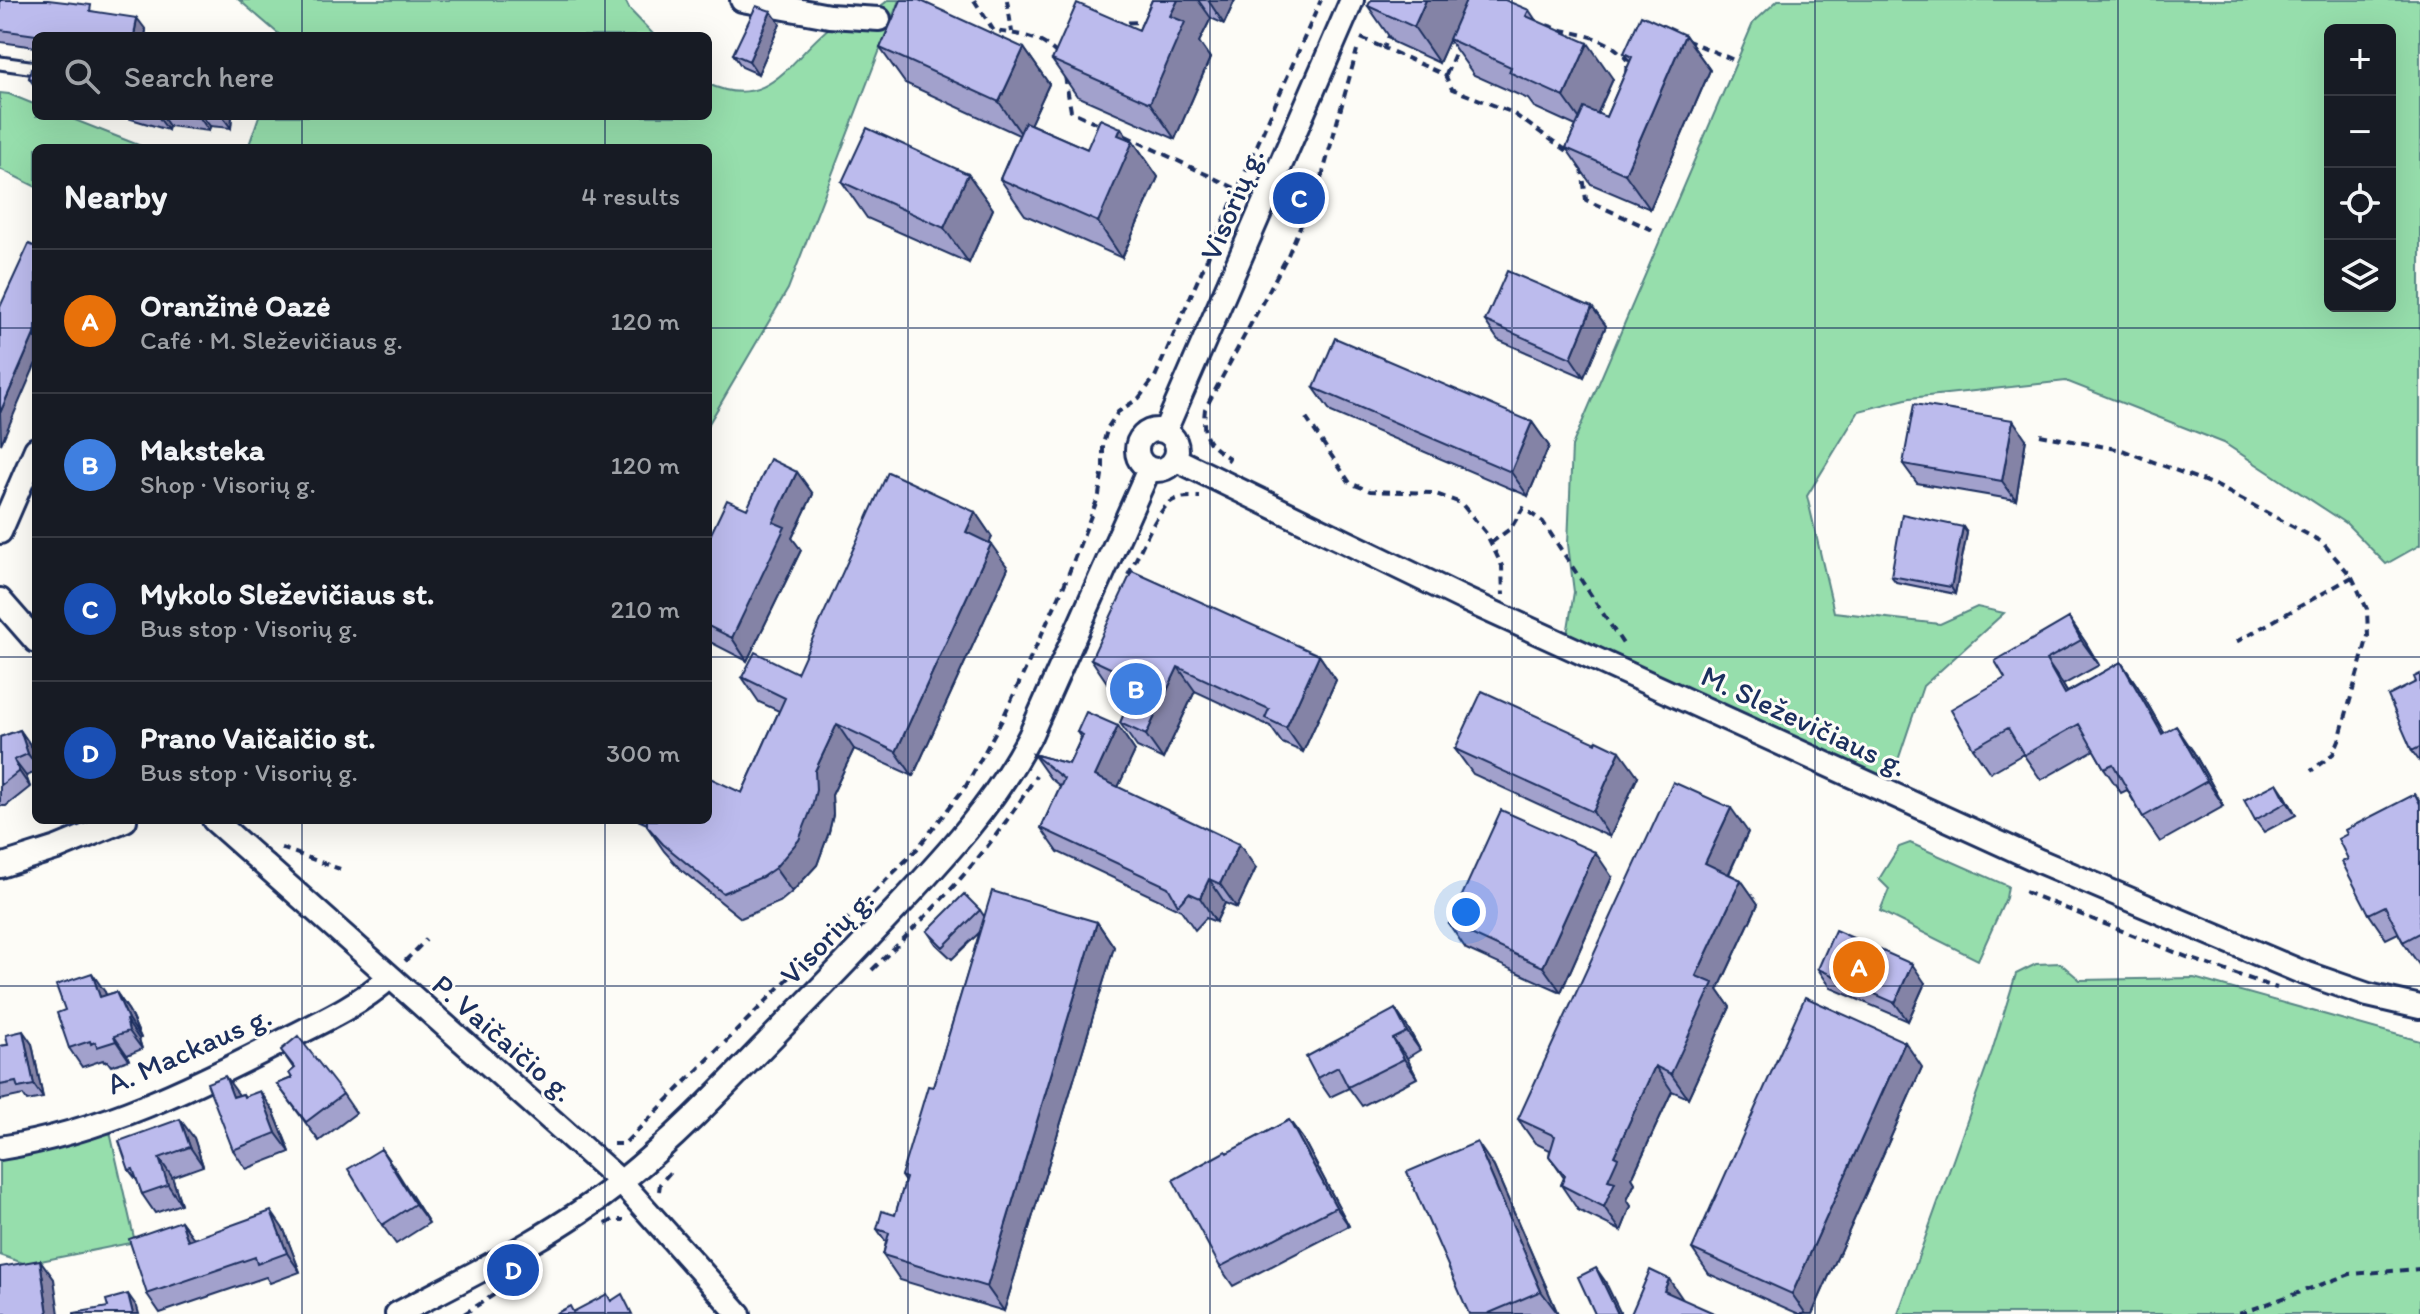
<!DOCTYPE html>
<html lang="en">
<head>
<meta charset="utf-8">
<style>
	:root { --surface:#171b24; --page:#20242c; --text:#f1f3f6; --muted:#9ea1a6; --line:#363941; --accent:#d1495b }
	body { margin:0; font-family:Itim,sans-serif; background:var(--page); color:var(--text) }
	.controls { position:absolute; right:24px; top:24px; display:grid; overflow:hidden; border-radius:12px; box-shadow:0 8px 32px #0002 }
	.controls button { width:72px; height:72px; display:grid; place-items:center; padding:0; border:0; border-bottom:2px solid var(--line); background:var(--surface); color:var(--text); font:40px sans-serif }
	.you { position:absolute; left:1466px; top:912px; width:28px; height:28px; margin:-20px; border:6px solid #fff; border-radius:50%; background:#1a73e8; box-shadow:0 0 0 12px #1a73e833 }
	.badge { display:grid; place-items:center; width:52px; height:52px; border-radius:50%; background:var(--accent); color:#fff; font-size:26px; font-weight:700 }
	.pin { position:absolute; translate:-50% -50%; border:4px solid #fff; box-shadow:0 2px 8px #0006 }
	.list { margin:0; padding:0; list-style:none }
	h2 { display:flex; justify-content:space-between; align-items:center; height:104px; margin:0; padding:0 32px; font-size:34px }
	h2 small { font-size:26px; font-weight:400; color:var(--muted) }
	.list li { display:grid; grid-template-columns:52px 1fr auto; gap:24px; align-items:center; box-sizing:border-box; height:144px; padding:0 32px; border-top:2px solid var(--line) }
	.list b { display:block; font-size:30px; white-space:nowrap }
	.list p { margin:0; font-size:26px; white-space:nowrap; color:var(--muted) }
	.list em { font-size:26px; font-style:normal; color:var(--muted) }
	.icon { flex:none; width:44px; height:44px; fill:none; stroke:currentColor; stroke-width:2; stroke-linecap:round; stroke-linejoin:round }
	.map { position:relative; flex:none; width:2420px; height:1314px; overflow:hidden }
	.search { position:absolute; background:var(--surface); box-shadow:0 8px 32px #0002; left:32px; top:32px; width:680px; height:88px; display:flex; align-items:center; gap:20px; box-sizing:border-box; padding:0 28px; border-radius:12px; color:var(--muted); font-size:30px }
	.panel { position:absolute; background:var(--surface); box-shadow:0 8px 32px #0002; left:32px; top:144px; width:680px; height:680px; border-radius:12px }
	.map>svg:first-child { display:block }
	.green { fill:#96deac; stroke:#588685; stroke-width:2; fill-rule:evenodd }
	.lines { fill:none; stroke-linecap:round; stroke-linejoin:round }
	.lane-casing { stroke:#1b2f5e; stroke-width:17 }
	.street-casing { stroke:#1b2f5e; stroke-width:28 }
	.path { stroke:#1b2f5e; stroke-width:4; stroke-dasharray:8 6; stroke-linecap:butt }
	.lane { stroke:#fdfcf7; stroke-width:11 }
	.street { stroke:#fdfcf7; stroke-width:22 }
	.wall { fill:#a2a1cc; stroke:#1b2f5e; stroke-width:2 }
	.shaded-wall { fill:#8483a6; stroke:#1b2f5e; stroke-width:2 }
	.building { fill:#bcbbed; stroke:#1b2f5e; stroke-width:2 }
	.grid { fill:none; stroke:#1b2f5e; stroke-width:2; stroke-opacity:0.55 }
	.labels { text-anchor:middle; stroke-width:6; stroke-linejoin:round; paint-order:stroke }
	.street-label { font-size:30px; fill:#1b2f5e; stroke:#fdfcf7 }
</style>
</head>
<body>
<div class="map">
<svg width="2420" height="1314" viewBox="0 0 2420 1314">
	<rect width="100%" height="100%" fill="#fdfcf7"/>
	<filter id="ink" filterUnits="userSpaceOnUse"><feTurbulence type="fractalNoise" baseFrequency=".0125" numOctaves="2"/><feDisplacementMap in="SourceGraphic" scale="16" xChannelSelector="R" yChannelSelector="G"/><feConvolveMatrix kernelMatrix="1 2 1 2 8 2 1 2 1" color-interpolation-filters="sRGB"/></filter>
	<g filter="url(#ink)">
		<path class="green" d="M239,0h386l5,10 25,26h-374z
			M888,0h11l-111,289 -80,136v-277h-460l11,-32h449v-32c66,30 85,-33 129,-62 16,-11 37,-7 51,-22z
			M1778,0h642v545l-34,19 -40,-41 -122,-80 -158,-62 -156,17 -51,13 -52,85 27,116 106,12 37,-17 27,6 -81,73 -33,98 -323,-149 7,-43 -6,-48 4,-98 181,-423zM2330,30h60v276h-60z
			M0,93l9,1 27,11v11h29l81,32h-110v39l-36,-18z
			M1910,843l98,43 -2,12 -28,62 -98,-49 9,-22 -10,-10 20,-32z
			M2060,963l20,17 114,-2 226,63v273h-522l94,-263 24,-77 20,-10z
			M110,1132l25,110 -109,22 -26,-9v-96l43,-7z"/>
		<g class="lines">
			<defs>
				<path id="lane" d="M0,63l36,5"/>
				<path id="street" d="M742,0l87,16 50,3
					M1137 450a20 20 0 1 1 40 0a20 20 0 1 1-40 0Z
					M1165,431l187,-431
					M1175,459l291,141 573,261 260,110 69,24 52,12
					M0,532l36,-83
					M0,600l36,41
					M214,820l407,362 118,132
					M0,866l57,-18 68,-28
					M0,1148c100,-15 196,-62 285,-108 36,-18 74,-35 105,-63
					M397,1314c76,-40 158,-79 225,-133 61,-49 115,-108 170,-164 34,-34 68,-70 101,-105 52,-55 102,-109 137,-176l119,-267"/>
			</defs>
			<use href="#lane" class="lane-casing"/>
			<use href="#street" class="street-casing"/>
			<path class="path" d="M974,0l20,31c25,3 47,5 65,25
				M1007,0l5,32
				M1114,23l26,-1 3,4
				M1547,25c31,12 57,7 80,35
				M1391,31l-7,17 61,27 7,14 59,23 62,43
				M1361,38l23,10
				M1686,40l48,20
				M1626,74l1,-14 5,-1
				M1446,75l12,-29
				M1065,76l6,35 32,15
				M1126,136l113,54
				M1582,167l4,33 69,31
				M1306,418l44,65 20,8 63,2 28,10 25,30 16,33 1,29
				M2040,435l82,15 95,36 105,56 30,35 15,32 1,27 -29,104 -6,14 -22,17
				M1227,461l2,-3c-24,-15 -27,-22 -24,-49l83,-154 35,-82 34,-123
				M1491,543l20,-15 12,-20 20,14 82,125
				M1128,575c11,-19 28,-67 46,-75 8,-4 17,-3 26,-3
				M2236,642l116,-65
				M281,848l59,21
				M2025,892l167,67 85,29
				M405,961l21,-21
				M872,970c65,-64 116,-115 164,-194
				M613,1144h11l293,-295 49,-63 36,-66 61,-132 36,-93 4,-27v-24l5,-17 10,-15 21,-14 16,-21 166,-377
				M659,1191l1,-7 11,-13
				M606,1224l7,-4h11
				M464,1314l73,-47
				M2239,1314l111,-40 70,-5"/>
			<use href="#lane" class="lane"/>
			<use href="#street" class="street"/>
		</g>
		<path class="wall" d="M0,0l95,12 51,18 -1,6h-109v11l-36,-5z
			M1152,0h83l-11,24 -13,-6 -12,24 11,16 -35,81 -98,-43 -25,-36 87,-30z
			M1368,6l161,4 6,9 78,60 -16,35 9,3 24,-55 -6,-9 61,-18 25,35 -60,139 -59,-25 -25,-36 10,-22 -42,-19 -6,-8 -54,-24 -25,-35 -10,23 -46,-21z
			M780,24l-22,50 -16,-7 -9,-13z
			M880,48h144l25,36 -19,40 57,25 34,-21 8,12 4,1 25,36 -36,81 -97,-43 -25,-36 19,-44 -114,-52z
			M36,70v18l-7,-10z
			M121,116h111l-1,12 -21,-2 -1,5 -40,-5 -1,4z
			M968,174l25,35 -24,54 -102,-45 -25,-36z
			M1592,307l14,19 -22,51 -86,-37 -13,-19z
			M1314,388l218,34 17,24 -21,50 -197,-84z
			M2026,439l-10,61 -99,-17 -14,-19z
			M797,472l16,22 -21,44 9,12 -54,111 -39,-20v-101l39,-31z
			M975,512l17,25 -3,6 19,25 -95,208 -59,-27 -22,46 1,20 -4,17 -12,33 -25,27 -12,10 -39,16 -61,-49 -16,-18 -17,-25v-2l-9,-4h70l34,-27 37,-82 -20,-9 -17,-25 55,-4z
			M1963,527l4,6 -12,61 -59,-12 -5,-6z
			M2069,618l17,25 13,22 -36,20 4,7 54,-30 17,25 26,46 29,18 31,55 -64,36 -17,-25 -16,-27 -6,3 -17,-25 -10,-18 -53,30 -18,-26 -33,19 -17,-25 32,-70z
			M1319,655l17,25 -33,72 -21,-9 -12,-17 -75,-35 -32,68 -26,-12 -17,-24 12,-28 -24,-11 -17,-25z
			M2420,674v88l-8,-11z
			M1118,726l17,25 -17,36 138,81 -19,40 -12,-5 -9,19 -10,-4 -11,12 -14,-20 -123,-58 -17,-24 19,-42 -10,-8 -17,-24 36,10 12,-26 -4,-6z
			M20,730l11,16 5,13v13l-10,4 4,11 -24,19h-6v-69z
			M1455,749l183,27 -28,61 -137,-63z
			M2415,794l5,7v165l-17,-24 -5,-9 -12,6 -17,-25 -21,-55z
			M2285,795l11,20 -32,17 -9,-12z
			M1748,832l-19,42 12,6 17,24 -40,86 12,17 -42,91 -16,-7 -40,87 3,5 -8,17 4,6 -10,25 -43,-21 -17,-25 3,-7 -15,-22 1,-6 -15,-7 -17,-24z
			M1612,877l-51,115 -95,-43 -17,-25z
			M980,910l4,6 113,6 17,25 -110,364 -104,-31 -17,-25 3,-13 -9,-13 18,-14 10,-33 -4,-6 32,-89 47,-155 -28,27 -16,-15 -9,-13z
			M1818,969l107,14 -17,38 -77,-33z
			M105,992l1,3 10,-3 13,19 12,27 -2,1 3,10 -15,6 2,5 -18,6 -4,-5 -3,1 -1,-2 -21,7 -13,-19 -4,-38z
			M1395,1009l13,19 12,22 -13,8 10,20 -55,28 -13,-18 -19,9 -13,-19z
			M32,1044l11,54 -16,3 -4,-6 -23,5v-54l8,-1z
			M281,1050l62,44 13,19 -37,28 -42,-57 15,-6 2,-9z
			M1922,1067l-110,247h-13l-90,-40 -17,-25z
			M243,1094l2,3 28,13 17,42 -44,17 -13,-19 6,-55z
			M1289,1120l14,19 46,87 -116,60 -13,-19 7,-114z
			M194,1138l9,28 -31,11 9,27 -26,9 -13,-19 -4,-12 -9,-12z
			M381,1149l48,74 -33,21 -14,-19z
			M1494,1167l64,147h-89z
			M181,1221l13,18 90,-9 16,42 -30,11 -4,-6 -106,36 -13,-19z"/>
		<path class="shaded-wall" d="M1178,0h20l13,18 -12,24 11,16 -35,81 -25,-36 20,-87z
			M1208,0h27l-11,24z
			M1426,0h41l-28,63 -25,-36z
			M771,11l9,13 -22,50 -9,-13z
			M137,18l9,12 -1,6h-11z
			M1685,35l25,35 -60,139 -25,-35z
			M1588,43l25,36 -24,53 -25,-35z
			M1024,48l25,36 -25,54 -25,-36z
			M160,116h2l7,10 -1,4 -9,-12z
			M200,116h2l8,10 -1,5 -9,-13z
			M222,116h10l-1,12z
			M1121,128l11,16 1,-3 25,36 -36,81 -24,-36 20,-87z
			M968,174l25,35 -24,54 -25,-35z
			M1592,307l14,19 -22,51 -13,-19z
			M36,330v33l-35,81 -1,-31z
			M2013,420l13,19 -10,61 -14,-19z
			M1532,422l17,24 -21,50 -17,-24z
			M797,472l16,22 -21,44 9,12 -54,111 -15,-23 41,-116z
			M975,512l17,25 -9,20 -17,-25z
			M1963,527l4,6 -12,61 -4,-7z
			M991,544l17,24 -95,208 -17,-24z
			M2069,618l17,25 13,22 -18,-25z
			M1319,655l17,25 -33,72 -17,-24z
			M2046,660l17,25 19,33 -17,-24z
			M2121,662l17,25 41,72 -17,-25z
			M1178,667l17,24 -32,68 -17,-24z
			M837,724l17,25 -22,46 1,20 -4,17 -12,33 -25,27 -17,-24 40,-97z
			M1118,726l17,25 -23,49 -17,-24z
			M2176,726l17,25 31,55 -17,-25z
			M20,730l11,16 5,13v6l-8,-11z
			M1620,751l18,25 -28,61 -17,-25z
			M14,760l12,16 4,11 -11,-16z
			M2277,783l8,12 11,20 -9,-13z
			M1731,808l17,24 -26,56 -17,-25z
			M1239,844l17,24 -19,40 -17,-24z
			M1595,852l17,25 -51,115 -18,-25z
			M1209,879l16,24 -9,19 -16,-24z
			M1741,880l17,24 -40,86 12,17 -42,91 -17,-24 25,-98z
			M1097,922l17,25 -110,364 -17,-24z
			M1912,964l13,19 -17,38 -13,-18z
			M92,973l13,19 8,24 -13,-19z
			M116,992l13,19 12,27 -13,-19z
			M1395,1009l13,19 12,22 -13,-18z
			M126,1020l13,19 3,10 -13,-18z
			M23,1031l9,13 11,54 -9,-13z
			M114,1036l13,19 2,5 -13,-19z
			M1393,1039l14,19 10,20 -13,-19z
			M1905,1042l17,25 -110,247h-6l-14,-20z
			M1655,1066l17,25 -40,87 3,5 -8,17 4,6 -10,25 -17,-24 4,-27 6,-24z
			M225,1076l14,19 -6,2z
			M260,1091l13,19 17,42 -14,-19z
			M180,1119l14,19 9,28 -13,-19z
			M1289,1120l14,19 46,87 -13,-19z
			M1477,1142l17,25 64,147 -17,-23z
			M381,1149l13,18 35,56 -14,-19z
			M159,1158l13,19 9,27 -13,-19z
			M271,1211l13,19 16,42 -13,-19z
			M181,1221l14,19 -7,1z
			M40,1260l14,19 5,35h-11z
			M1596,1268l9,13 16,33h-3z
			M1669,1279l17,25 -22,-13z
			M128,1294l9,13 2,7h-6z"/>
		<path class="building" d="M0,0h48l43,5 -1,6 47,7 -3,18h-91l-43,-6z
			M901,0h18l105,48 -25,54 -119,-54z
			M1152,0h26l-8,16 15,6 -35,81 -98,-43 25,-57 62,27z
			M1371,0h55l-12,27 -46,-21z
			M1466,0h39l24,10 -3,6 62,27 -24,54 -55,-25 2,-5 -62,-28z
			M756,6l15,5 -22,50 -16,-7z
			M1641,15l44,20 -60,139 -59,-26 18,-40 22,9 26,-60 -8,-4z
			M31,69l5,1v10l-7,-2z
			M181,116h19v2z
			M1100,119l21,9 -3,7 15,6 -35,81 -98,-43 25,-57 62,27z
			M867,128l101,46 -24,54 -102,-46z
			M29,244l7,3v83l-36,83v-106z
			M1507,271l85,36 -21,51 -86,-37z
			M1335,338l197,84 -21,50 -197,-84z
			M1914,404l99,16 -11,61 -99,-17z
			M770,459l27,13 -24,50 12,5 -53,111 -24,-12v-86l19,-40 20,9z
			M888,472l87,40 -9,20 25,12 -95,208 -59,-28 -22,47 1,19 -4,17 -13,33 -24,28 -13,9 -39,16 -60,-49 -16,-18v-6h61v-43l34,16 43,-95 -43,-21 13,-25 42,21z
			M1902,514l61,13 -12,60 -60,-11z
			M1132,571l187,84 -33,73 -21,-10 4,-9 -91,-42 -32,68 -26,-12 18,-42 -47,-22z
			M2069,618l12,22 -35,20 19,34 56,-32 41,72 14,-8 31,55 -64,36 -30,-53 -9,4 -25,-44 -55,31 -16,-27 -35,20 -22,-39 54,-31 -10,-17z
			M2420,674v73l-8,4 -24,-55 28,-14 -2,-5z
			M1482,691l114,52 1,-3 23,11 -27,61 -138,-63z
			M1086,712l32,14 -23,50 144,68 -19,40 -11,-5 -9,19 -11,-5 -11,12 -10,-18 -127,-59 23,-49 -31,-25 36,10 14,-29 -6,-3z
			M20,730l8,24 -14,6 5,11 -19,15v-49z
			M1673,782l58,26 -26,55 36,17 -45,96 17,7 -42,91 -16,-8 -41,90 4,2 -10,22 7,2 -11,25 -43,-22 4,-9 -16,-20 6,-20 -37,-17z
			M2277,783l10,19 -32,18 -11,-20z
			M2415,794l5,10v129l-17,9 -18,-36 -16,8 -27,-52 6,-3 -10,-20 9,-5 -2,-4z
			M1501,810l94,42 -52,115 -94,-43z
			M992,891l105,31 -110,365 -104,-32 6,-22 -12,-4 5,-18 13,4 11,-37 -5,-2 27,-90 5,1z
			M964,894l16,16 -37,37 -16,-16z
			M1835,930l77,34 -17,39 -77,-34z
			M92,973l8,24 16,-5 12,27 -2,1 3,11 -15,5 2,5 -19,6 -2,-5 -4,2 -1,-3 -21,7 -12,-35 8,-3 -9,-25z
			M1805,997l100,45 -113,252 -100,-45z
			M1395,1009l12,23 -14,7 11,20 -56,28 -10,-20 -21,11 -11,-21z
			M23,1031l11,54 -16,3 -2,-6 -16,3v-39l8,-1 -2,-10z
			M298,1036l45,58 -37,28 -29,-38 15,-6 -3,-5 6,-5 -14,-18z
			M225,1076l8,21 10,-3 1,3 16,-6 16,42 -43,17 -26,-67z
			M180,1119l10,28 -31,11 9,27 -26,9 -9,-25 -4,1 -10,-29z
			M1289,1120l47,87 -116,60 -47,-87 53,-29 1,2z
			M1477,1142l64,149 -54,23h-18l-62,-142z
			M381,1149l34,55 -33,21 -34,-56z
			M271,1211l16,42 -30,11 -2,-7 -108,37 -18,-55 52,-18 7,20z
			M40,1260l8,54h-48v-47z
			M1596,1268l22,46h-23l-17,-37z
			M1650,1270l19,9 -5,12 52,23h-85z
			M128,1294l5,20h-59v-1l34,-6 -2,-7z
			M607,1294l4,7 11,-7 10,20h-77l15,-8 3,6z"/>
	</g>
	<path class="grid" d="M302,0v36M605,0v36M908,0v1314M1210,0v1314M1512,0v1314M1815,0v1314M2118,0v1314M302,116v32M605,116v32M0,328h36M708,328h1712M0,657h36M708,657h1712M302,820v494M605,820v494M0,986h2420"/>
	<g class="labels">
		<g class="street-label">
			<text transform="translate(1232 204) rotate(-67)" y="10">Visorių g.</text>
			<text transform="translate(1804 721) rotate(25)" y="10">M. Sleževičiaus g.</text>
			<text transform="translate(827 937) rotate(-46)" y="10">Visorių g.</text>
			<text transform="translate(503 1038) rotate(41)" y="10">P. Vaičaičio g.</text>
			<text transform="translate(189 1050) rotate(-24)" y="10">A. Mackaus g.</text>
		</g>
	</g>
</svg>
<div class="controls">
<button>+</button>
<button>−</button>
<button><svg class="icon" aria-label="locate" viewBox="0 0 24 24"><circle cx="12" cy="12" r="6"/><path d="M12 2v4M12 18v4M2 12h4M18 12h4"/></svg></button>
<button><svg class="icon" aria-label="layers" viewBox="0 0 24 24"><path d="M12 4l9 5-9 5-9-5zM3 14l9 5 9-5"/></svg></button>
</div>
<div class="you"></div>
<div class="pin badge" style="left:1859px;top:967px;background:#e8710a">A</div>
<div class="pin badge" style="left:1136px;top:689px;background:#3f7fe0">B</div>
<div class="pin badge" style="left:1299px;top:198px;background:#1a4fb4">C</div>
<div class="pin badge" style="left:513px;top:1270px;background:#1a4fb4">D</div>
<div class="search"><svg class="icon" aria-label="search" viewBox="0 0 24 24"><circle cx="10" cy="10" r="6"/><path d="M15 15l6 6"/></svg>Search here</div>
<section class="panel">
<h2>Nearby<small>4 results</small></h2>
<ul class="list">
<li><span class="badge" style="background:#e8710a">A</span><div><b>Oranžinė Oazė</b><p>Café · M. Sleževičiaus g.</p></div><em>120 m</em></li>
<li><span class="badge" style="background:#3f7fe0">B</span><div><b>Maksteka</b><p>Shop · Visorių g.</p></div><em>120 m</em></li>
<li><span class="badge" style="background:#1a4fb4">C</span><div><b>Mykolo Sleževičiaus st.</b><p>Bus stop · Visorių g.</p></div><em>210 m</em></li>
<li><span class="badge" style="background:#1a4fb4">D</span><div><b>Prano Vaičaičio st.</b><p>Bus stop · Visorių g.</p></div><em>300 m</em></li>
</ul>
</section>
</div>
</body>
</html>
